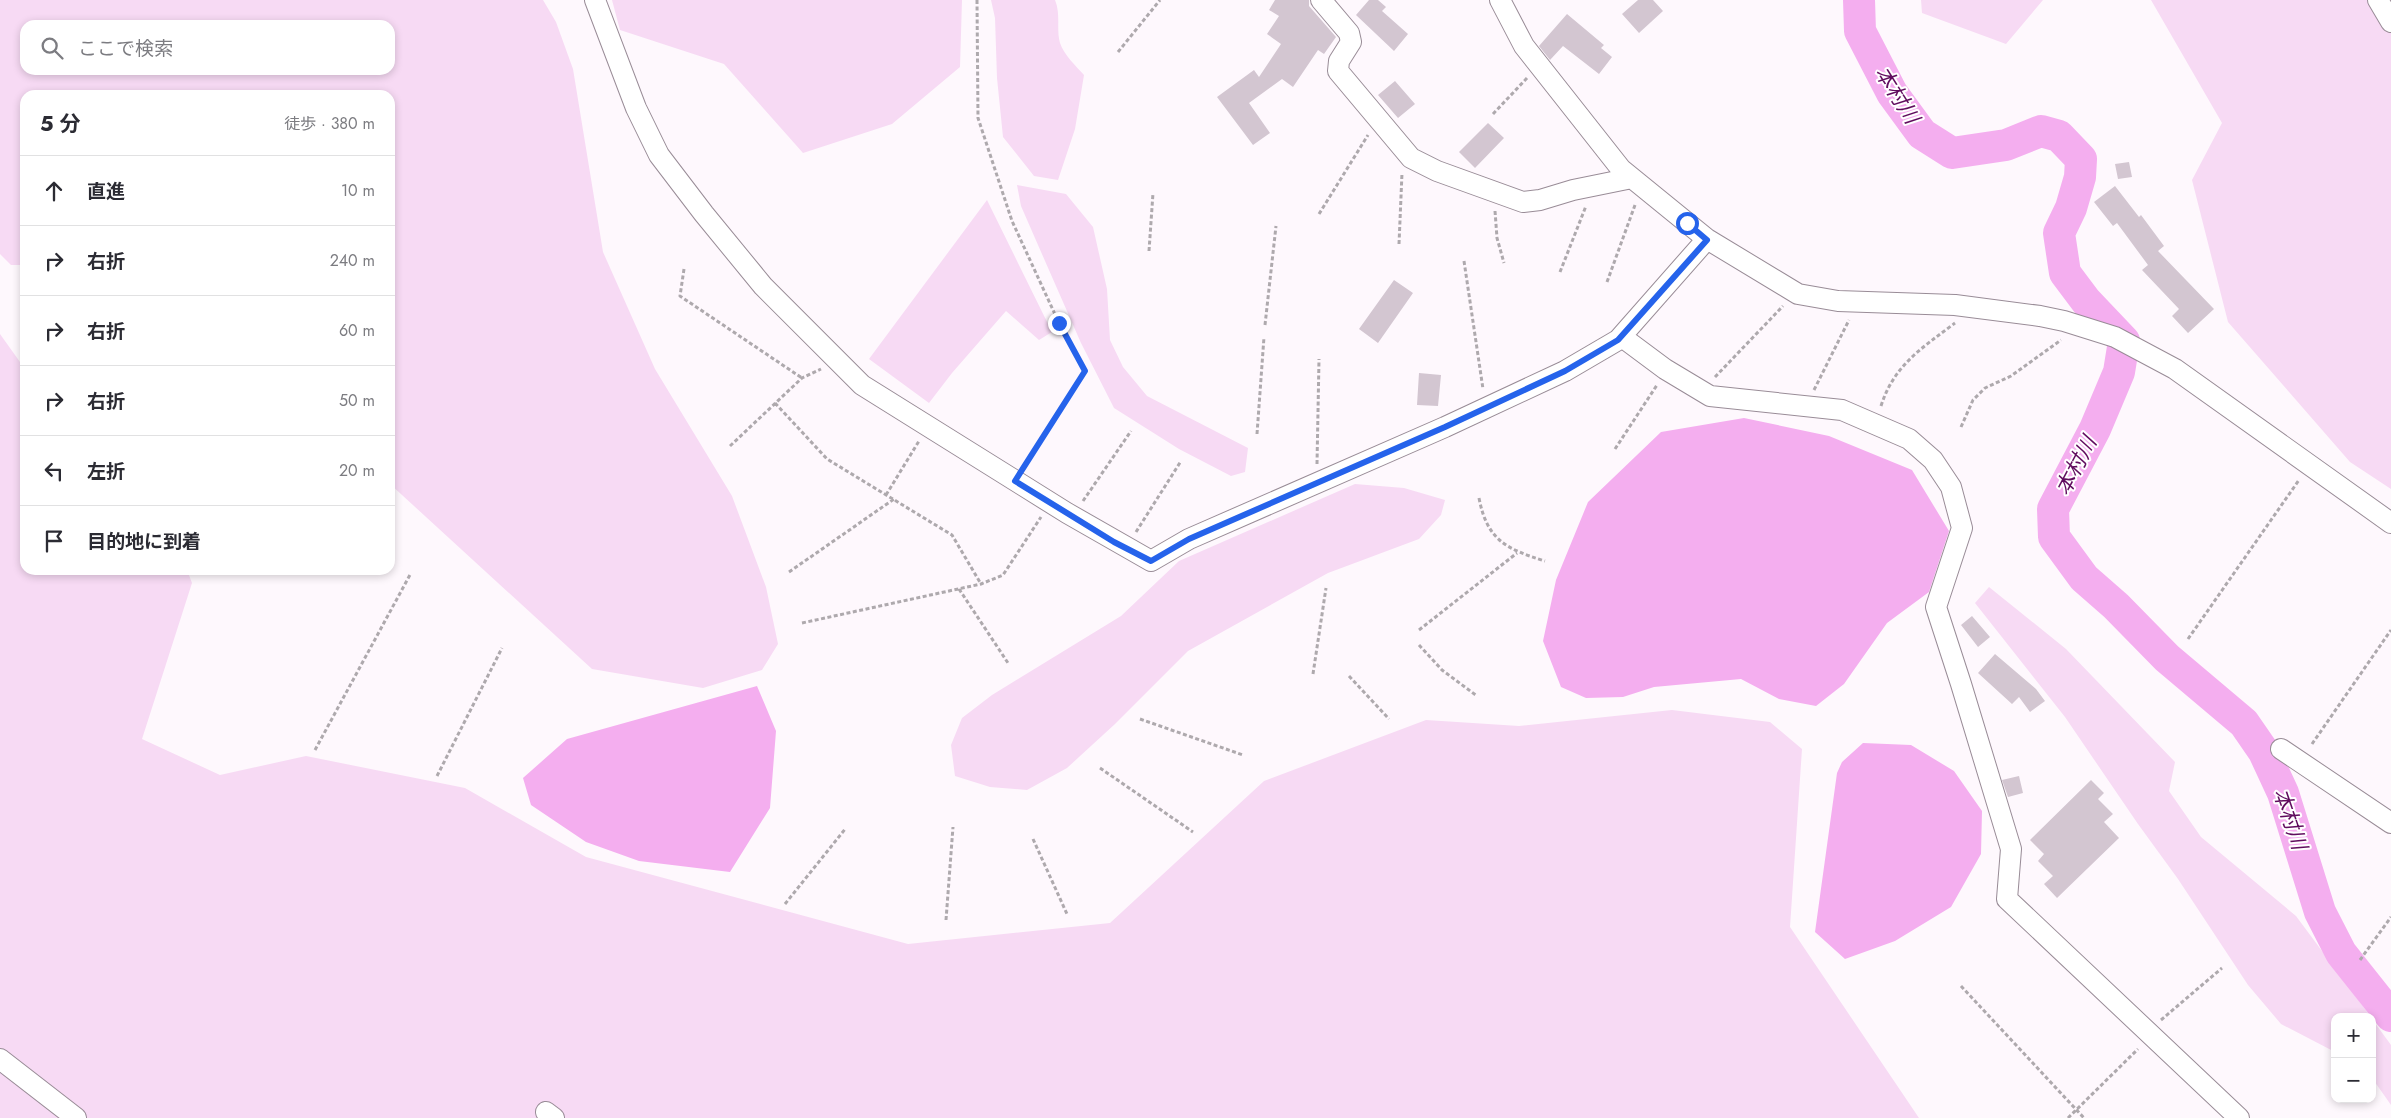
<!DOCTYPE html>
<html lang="ja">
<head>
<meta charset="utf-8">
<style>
	:root { --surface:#fff; --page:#f2f2f3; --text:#2b2b33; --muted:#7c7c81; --line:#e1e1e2 }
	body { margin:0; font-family:Jost,"Noto Sans JP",sans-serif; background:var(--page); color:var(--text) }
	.controls { position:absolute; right:15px; bottom:15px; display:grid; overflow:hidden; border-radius:10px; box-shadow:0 2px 8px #0003 }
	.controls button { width:45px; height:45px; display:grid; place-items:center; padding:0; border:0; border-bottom:1px solid var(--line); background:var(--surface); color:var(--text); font:25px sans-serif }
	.stop { position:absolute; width:15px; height:15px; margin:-11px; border:4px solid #2563eb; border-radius:50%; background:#fff }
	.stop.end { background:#2563eb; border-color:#fff; box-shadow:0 1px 5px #0008 }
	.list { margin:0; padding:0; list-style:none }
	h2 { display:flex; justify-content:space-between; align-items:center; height:65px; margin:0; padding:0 20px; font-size:21px }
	h2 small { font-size:16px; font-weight:400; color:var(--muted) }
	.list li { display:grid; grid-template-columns:32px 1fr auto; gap:15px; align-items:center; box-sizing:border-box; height:70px; padding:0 20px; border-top:1px solid var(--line) }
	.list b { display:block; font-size:19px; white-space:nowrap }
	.list em { font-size:16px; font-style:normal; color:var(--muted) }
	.icon { flex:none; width:28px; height:28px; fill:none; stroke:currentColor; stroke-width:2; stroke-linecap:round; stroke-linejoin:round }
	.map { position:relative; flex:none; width:2391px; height:1118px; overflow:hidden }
	.search { position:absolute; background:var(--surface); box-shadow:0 2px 8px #0003; left:20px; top:20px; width:375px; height:55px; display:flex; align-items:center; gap:12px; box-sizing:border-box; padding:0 18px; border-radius:15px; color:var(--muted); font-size:19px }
	.panel { position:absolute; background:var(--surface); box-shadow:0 2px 8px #0003; left:20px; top:90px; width:375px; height:485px; border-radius:15px }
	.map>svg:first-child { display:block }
	.green { fill:#f7daf4; fill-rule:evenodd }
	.water { fill:#f4aeef }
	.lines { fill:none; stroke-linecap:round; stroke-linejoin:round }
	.river { stroke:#f4aeef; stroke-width:32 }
	.building { fill:#d3c6d1 }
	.street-casing { stroke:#998c97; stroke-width:22 }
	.path { stroke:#aea9ad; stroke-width:3; stroke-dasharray:4 2.5; stroke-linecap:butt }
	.street { stroke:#fff; stroke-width:20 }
	.route { stroke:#2563eb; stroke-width:6 }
	.labels { text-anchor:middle; stroke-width:4; stroke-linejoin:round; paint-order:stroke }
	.water-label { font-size:21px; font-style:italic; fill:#600c5e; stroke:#fff }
</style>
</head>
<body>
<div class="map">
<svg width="2391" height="1118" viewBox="0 0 2391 1118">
	<rect width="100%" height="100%" fill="#fef8fd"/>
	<path class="green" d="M0,0h543l13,22 17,47 30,183 52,117 77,127 34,91 12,57 -16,26 -59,18 -111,-19 -202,-185v-389h-365v170h-14l-11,-11zM25,25h365v45h-365z
		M612,0h350l-2,67 -68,57 -89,29 -79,-89 -104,-34z
		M991,0h64c6,14 1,29 5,43 4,12 16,23 24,32l-9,54 -17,51 -24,-4 -31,-39 -6,-59 -2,-60z
		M1921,0h122l-37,44 -84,-31z
		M2151,0h240v489l-41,-27 -122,-140 -36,-142 30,-57z
		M1017,185l49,9 27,33 14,62 3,51 13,27 24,29 101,52 -3,24 -14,4 -52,-27 -65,-41 -33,-65 -43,-98 -17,-39z
		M987,200l65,132 -13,8 -33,-29 -54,62 -23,30 -60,-44z
		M0,334l20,28 5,1v207h162l5,13 -50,156 78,36 86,-19 159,32 121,69 322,87 202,-21 154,-142 162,-61 93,6 153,-16 98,12 32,27 -12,178 129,191h-1919z
		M1355,484l49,4 41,12 -4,15 -22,24 -91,34 -140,78 -73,73 -48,44 -40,22 -37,-3 -35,-11 -4,-31 11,-27 30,-23 129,-79 58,-55z
		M1989,587l77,62 109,113 -6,29 32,46 95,79 75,101h-36v35l-54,-28 -33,-39 -70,-106 -40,-55 -73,-107 -90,-114z
		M2372,1019l19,26v60l-19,-27z"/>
	<path class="water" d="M1744,418l85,18 83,34 37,61 -20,61 -42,31 -43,61 -28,22 -37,-7 -38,-20 -87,8 -31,10 -37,1 -25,-11 -18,-46 13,-61 32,-78 73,-70z
		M757,686l19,45 -6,77 -40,64 -91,-11 -53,-19 -55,-37 -8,-27 44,-39z
		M1863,743l48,2 43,26 28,40 -1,43 -30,53 -56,34 -50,18 -30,-27 22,-159 5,-11z"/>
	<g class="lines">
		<path class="river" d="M1859,0l1,31 32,62 30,41 30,19 54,-8 35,-14 18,5 22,23 -1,18 -9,31 -12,25 6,40 21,28 38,40 -5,31 -24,57 -42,80 1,28 30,41 32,28 51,52 77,65 20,29 19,41 37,119 21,41 50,63"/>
	</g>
	<path class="building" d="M1275,0h34v6l27,31 -12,17 -6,-4 -25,37 -11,-8 -33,24 21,30 -17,12 -36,-48 37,-27 5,7 22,-33 -14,-10 12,-18 -10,-6z
		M1369,0h9l8,7 -4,4 26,23 -14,17 -38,-36z
		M1638,0h15l10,11 -24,22 -17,-19z
		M1567,14l37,31 -3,3 11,9 -13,17 -36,-28 -13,14 -11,-14z
		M1395,81l20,23 -17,14 -20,-23z
		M1488,123l16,15 -29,30 -16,-16z
		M2129,162l3,15 -14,2 -3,-15z
		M2115,186l24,31 2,-2 23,31 -6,5 56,58 -26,24 -16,-17 7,-7 -37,-39 6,-5 -31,-42 -4,3 -19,-24z
		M1394,280l19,13 -35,50 -19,-14z
		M1419,373l22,2 -3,31 -21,-1z
		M1972,616l18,21 -12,10 -17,-22z
		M1995,654l41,35 9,12 -15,11 -11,-15 -7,7 -34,-31z
		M2019,776l4,17 -15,4 -6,-17z
		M2091,780l13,13 -6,6 15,15 -9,8 15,16 -62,60 -13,-14 9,-8 -15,-15 6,-7 -14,-14z"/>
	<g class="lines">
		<defs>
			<path id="street" d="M595,0l41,108 23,47 45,59 59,72 99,99 205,128 84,48 38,-22 256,-112 120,-56 53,-31 89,-101
				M1321,0l28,33 2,9 -12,19 -1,10 73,87 26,13 86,31 17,-2 33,-10 59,-12
				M1500,0l24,46 97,123 86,70 91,55 40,7 117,4 85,11 24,5 51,16 60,32 216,154
				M2378,0l13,22
				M1622,337l43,32 45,27 132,14 67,29 24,21 18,27 11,41 -26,79 25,77 50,165 -4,50 232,219
				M2281,749l110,74
				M0,1059l76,59
				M546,1112l8,6"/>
		</defs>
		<use href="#street" class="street-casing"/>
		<path class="path" d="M977,0l1,118 34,103 47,102 26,48 -61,95
			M1118,52l42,-52
			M1493,114l34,-36
			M1495,211l2,27 7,25
			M1319,214l49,-79
			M1399,244l3,-71
			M1149,251l4,-58
			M1464,261l19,128
			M684,269l-4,27 122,82
			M1560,272l26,-66
			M1607,282l28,-77
			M1265,325l11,-99
			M1715,377l68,-71
			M1814,390l35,-70
			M775,403l52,56 125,76 29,49
			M1881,406c13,-41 41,-58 74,-83
			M1961,427l12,-27 12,-12 26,-12 50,-36
			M1257,434l7,-97
			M730,446l72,-68 19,-9
			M1615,449l42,-64
			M1317,464l2,-105
			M886,495l33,-54
			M1479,498c8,42 27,51 66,63
			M1083,501l48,-70
			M1136,532l45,-71
			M789,572l105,-73
			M959,589l49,74
			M802,623l179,-39 22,-9 38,-58
			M1419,630l98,-77
			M2188,639l111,-159
			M1419,645l23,25 35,26
			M1313,674l13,-86
			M1349,676l40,43
			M1140,719l103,36
			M2312,744l79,-114
			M315,750l96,-177
			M1100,768l93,64
			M437,776l65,-128
			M1033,839l34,75
			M785,904l61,-76
			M946,920l7,-93
			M2360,960l31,-43
			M1961,986l123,132
			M2161,1020l61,-52
			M2068,1118l70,-69"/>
		<use href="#street" class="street"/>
	</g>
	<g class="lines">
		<path class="route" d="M1059,323l26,48 -70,110 99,61 37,19 38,-22 256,-112 120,-56 53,-31 89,-100 -20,-17"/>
	</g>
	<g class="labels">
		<g class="water-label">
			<text transform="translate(1897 95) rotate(58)" y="7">本村川</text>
			<text transform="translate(2076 466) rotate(-62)" y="7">本村川</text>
			<text transform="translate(2290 819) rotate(71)" y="7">本村川</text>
		</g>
	</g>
</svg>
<div class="controls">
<button>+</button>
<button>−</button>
</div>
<div class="stop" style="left:1687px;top:223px"></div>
<div class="stop end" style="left:1059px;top:323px"></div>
<div class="search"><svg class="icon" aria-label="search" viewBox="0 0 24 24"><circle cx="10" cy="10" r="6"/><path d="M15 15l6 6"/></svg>ここで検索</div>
<section class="panel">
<h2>5 分<small>徒歩 · 380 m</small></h2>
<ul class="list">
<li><svg class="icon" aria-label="ahead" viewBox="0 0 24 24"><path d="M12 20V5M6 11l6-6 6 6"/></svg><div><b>直進</b></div><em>10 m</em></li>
<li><svg class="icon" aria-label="right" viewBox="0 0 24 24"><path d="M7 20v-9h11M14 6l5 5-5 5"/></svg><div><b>右折</b></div><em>240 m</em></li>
<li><svg class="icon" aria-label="right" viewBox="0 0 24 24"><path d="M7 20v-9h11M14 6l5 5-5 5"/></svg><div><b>右折</b></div><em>60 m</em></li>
<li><svg class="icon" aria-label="right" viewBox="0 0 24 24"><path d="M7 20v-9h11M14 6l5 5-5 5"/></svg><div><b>右折</b></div><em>50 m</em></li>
<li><svg class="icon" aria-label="left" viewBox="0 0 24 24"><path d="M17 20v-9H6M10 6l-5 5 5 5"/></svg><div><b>左折</b></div><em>20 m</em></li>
<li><svg class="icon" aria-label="arrive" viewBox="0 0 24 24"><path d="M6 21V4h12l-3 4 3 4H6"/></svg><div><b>目的地に到着</b></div></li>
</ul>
</section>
</div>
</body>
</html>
